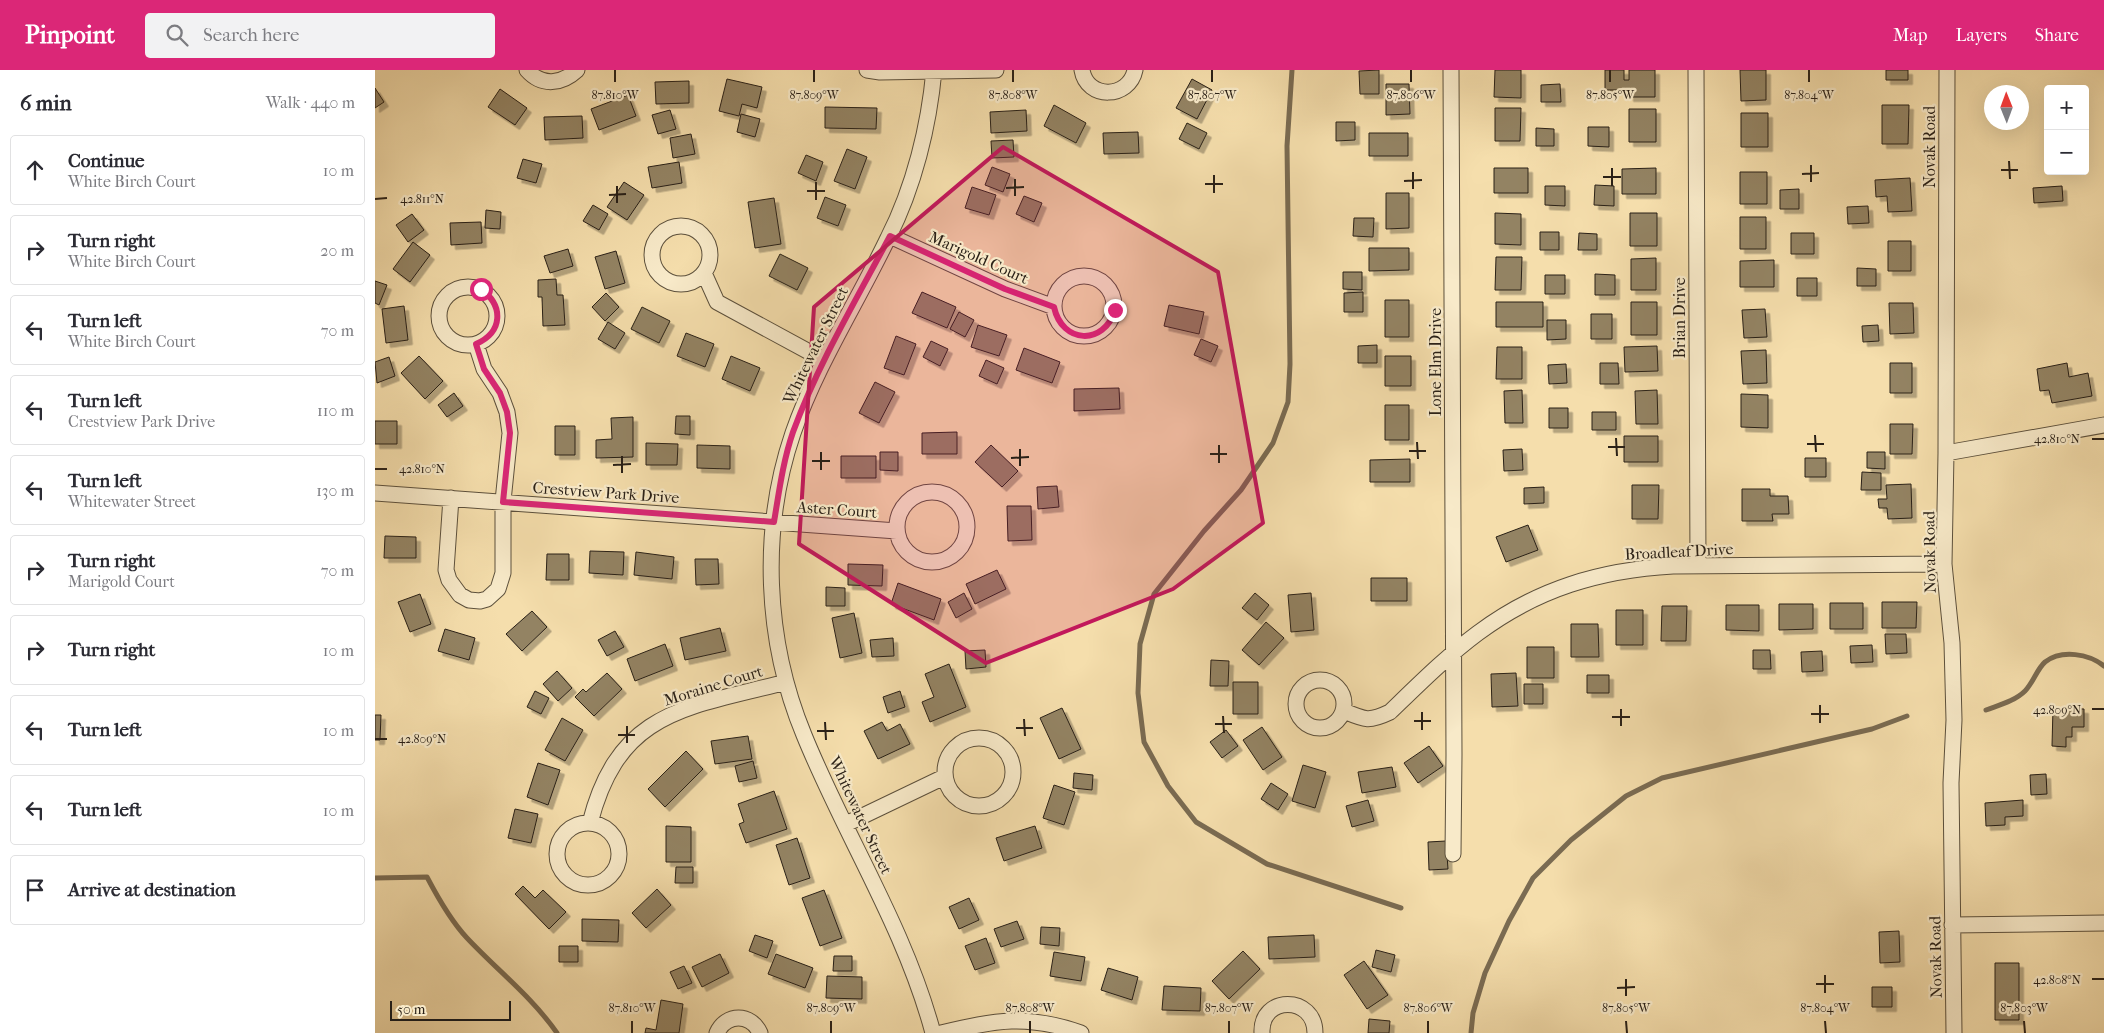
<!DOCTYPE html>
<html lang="en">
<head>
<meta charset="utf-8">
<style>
	:root { --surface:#fff; --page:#f2f2f3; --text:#2b2b33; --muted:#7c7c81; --line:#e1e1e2; --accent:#db2777 }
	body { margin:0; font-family:"IM FELL French Canon",serif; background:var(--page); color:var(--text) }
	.controls { position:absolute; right:15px; top:15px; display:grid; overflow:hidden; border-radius:5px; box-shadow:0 5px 20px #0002 }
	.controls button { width:45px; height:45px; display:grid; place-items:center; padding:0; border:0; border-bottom:1px solid var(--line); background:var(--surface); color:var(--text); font:25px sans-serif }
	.compass { position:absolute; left:1609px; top:15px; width:45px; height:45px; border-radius:50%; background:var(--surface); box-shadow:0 5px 20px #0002; rotate:359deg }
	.scale { position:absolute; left:15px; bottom:12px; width:121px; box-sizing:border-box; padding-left:5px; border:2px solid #292017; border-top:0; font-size:14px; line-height:18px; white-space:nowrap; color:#292017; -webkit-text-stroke:4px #f8eac9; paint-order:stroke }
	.stop { position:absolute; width:15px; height:15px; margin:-11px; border:4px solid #db2777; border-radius:50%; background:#fff }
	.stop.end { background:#db2777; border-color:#fff; box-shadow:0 1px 5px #0008 }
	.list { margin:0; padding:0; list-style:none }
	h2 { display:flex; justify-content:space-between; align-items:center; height:65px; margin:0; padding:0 20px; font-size:21px }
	h2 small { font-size:16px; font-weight:400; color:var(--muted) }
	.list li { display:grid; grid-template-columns:32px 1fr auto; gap:15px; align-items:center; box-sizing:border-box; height:70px; margin:0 10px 10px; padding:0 10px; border:1px solid var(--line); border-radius:5px }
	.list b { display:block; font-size:19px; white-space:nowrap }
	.list p { margin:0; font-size:16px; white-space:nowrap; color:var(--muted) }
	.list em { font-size:16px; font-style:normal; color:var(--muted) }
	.icon { flex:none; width:28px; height:28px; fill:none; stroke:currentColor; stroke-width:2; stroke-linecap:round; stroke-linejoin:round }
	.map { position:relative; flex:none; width:1729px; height:963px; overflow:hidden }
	header { display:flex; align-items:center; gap:30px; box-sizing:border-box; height:70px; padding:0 25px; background:var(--accent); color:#fff }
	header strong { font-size:24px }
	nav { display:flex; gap:28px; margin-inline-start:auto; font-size:18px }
	.search { width:350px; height:45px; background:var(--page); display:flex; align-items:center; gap:12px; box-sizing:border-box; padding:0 18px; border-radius:5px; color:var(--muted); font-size:19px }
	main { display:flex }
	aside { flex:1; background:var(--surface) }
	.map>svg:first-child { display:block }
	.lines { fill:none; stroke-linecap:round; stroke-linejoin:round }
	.stream { stroke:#7a6b52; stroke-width:5 }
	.building { fill:#938364; stroke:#292017; filter:url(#shadow) }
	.street-casing { stroke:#5c503c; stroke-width:17 }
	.street { stroke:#f8eac9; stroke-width:15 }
	.route { stroke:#db2777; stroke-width:6 }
	.marked { fill:#c2185b; fill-opacity:0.2; stroke:#c2185b; stroke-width:4; stroke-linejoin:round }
	.ticks { fill:none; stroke:#292017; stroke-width:2 }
	.labels { text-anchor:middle; stroke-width:4.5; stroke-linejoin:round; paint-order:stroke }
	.street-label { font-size:16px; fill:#292017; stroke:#f8eac9 }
	.ticks-label { font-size:12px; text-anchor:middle; fill:#292017; stroke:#f8eac9; stroke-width:4.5; stroke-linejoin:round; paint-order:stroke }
</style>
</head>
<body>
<header>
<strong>Pinpoint</strong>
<div class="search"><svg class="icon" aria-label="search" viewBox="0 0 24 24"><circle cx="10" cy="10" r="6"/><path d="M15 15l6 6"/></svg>Search here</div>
<nav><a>Map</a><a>Layers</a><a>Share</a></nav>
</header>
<main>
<aside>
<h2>6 min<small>Walk · 440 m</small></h2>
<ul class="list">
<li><svg class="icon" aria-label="ahead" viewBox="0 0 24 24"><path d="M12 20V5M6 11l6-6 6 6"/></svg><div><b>Continue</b><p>White Birch Court</p></div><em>10 m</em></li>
<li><svg class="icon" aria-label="right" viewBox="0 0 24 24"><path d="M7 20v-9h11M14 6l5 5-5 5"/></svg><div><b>Turn right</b><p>White Birch Court</p></div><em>20 m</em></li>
<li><svg class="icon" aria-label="left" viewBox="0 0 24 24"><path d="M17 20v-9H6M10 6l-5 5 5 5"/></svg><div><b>Turn left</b><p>White Birch Court</p></div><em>70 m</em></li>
<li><svg class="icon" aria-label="left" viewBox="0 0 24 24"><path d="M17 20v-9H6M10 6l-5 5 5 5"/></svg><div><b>Turn left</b><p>Crestview Park Drive</p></div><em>110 m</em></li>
<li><svg class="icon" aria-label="left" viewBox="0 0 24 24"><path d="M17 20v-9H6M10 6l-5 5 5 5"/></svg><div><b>Turn left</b><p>Whitewater Street</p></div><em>130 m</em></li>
<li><svg class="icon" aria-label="right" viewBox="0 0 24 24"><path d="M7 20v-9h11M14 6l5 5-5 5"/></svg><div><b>Turn right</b><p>Marigold Court</p></div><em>70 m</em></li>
<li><svg class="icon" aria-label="right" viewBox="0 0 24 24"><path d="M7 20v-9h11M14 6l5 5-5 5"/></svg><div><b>Turn right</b></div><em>10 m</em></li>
<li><svg class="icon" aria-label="left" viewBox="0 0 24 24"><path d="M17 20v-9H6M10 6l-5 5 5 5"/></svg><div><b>Turn left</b></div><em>10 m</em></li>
<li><svg class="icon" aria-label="left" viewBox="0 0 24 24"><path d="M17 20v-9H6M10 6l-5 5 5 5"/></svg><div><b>Turn left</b></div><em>10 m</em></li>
<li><svg class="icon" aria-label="arrive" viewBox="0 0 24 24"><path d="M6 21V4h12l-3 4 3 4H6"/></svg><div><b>Arrive at destination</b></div></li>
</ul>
</aside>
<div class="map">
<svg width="1729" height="963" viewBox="0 0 1729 963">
	<defs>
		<filter id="shadow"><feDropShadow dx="4.5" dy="4.5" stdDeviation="0" flood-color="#0004"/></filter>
	</defs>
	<rect width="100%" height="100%" fill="#f5deac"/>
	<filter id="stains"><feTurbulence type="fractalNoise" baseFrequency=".004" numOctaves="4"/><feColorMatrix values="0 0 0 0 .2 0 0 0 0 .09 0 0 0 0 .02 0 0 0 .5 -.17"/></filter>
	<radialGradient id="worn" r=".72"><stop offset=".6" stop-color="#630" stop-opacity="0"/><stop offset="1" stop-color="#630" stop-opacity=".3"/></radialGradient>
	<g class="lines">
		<path class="stream" d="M917,0l-5,76 3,218 -2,38 -15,41 -32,47 -37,41 -50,63 -14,50 -2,49 6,49 24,44 28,36 71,42 134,44
			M1611,640c13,-5 29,-9 39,-19 8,-8 12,-22 20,-29 17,-13 44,-8 59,4
			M0,808l52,-1c11,21 24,44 40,61 30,32 65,59 90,95
			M1096,963l2,-20 12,-40 24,-52 24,-43 38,-38 55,-44 36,-18 210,-49 35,-13"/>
	</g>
	<path class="building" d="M1004,0v24h-19l-1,-23z
		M1120,0h26v28l-27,-1z
		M1230,0h19v10h5v-10h26v27h-26v-7h-24z
		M1365,0h26v30l-25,1z
		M1511,0h22v10h-22z
		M352,9l35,8 -5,21 -15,-4 -3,12 -20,-5z
		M817,9l20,11 -15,29 -21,-11z
		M314,11v22l-33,1 -1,-22z
		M1011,14h23l1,30 -24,1z
		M1185,14l1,18h-20v-17z
		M0,18l9,14 -9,6z
		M125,19l27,19 -12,17 -27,-18z
		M253,25l8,21 -37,14 -8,-21z
		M679,35l32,18 -10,20 -32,-17z
		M1507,35h27l-1,39h-26z
		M450,37l52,1 -1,21 -51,-1z
		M1120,38h26l-1,33h-25z
		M1254,39h27v33h-27z
		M295,40l6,19 -18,5 -6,-19z
		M651,40l1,21 -36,2 -1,-21z
		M1366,43h27v34h-27z
		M366,44l19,5 -5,18 -18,-5z
		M207,46l1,22 -38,2 -1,-23z
		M961,52h19v18l-19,1z
		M812,53l20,10 -8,16 -20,-10z
		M1213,57h21v20l-21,-1z
		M1161,58l18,1v17h-18z
		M763,62l1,21 -35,1 -1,-21z
		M994,63h39v23h-39z
		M316,64l4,20 -22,4 -3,-20z
		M638,70l1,17 -22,1 -1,-17z
		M472,79l20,8 -12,32 -21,-8z
		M431,85l17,7 -7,19 -18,-8z
		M148,89l19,5 -6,19 -19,-5z
		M304,92l3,21 -30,5 -4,-21z
		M617,97l18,7 -7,18 -18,-7z
		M1119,98h34v25h-34z
		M1281,98v26h-34v-25z
		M1365,102h27v32h-27z
		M1535,108l2,33 -24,1 -1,-16 -11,1 -1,-17z
		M249,112l20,13 -17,25 -20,-13z
		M1220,115l19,1v20l-20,-1z
		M1170,116h20v20l-20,-1z
		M1687,116l1,15 -29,2 -1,-15z
		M597,117l24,8 -7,20 -24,-7z
		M1424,119v20h-19v-19z
		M1011,123h23v35l-23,1z
		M649,126l18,7 -8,19 -18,-8z
		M450,127l21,8 -8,21 -21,-8z
		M399,128l7,46 -26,4 -7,-46z
		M218,135l15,9 -9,16 -16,-9z
		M1493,136l1,17 -21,1 -1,-17z
		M111,140l15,2 -1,17 -15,-1z
		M1120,143l26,1v31l-26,-1z
		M1255,143h27v33h-27z
		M37,144l12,16 -16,12 -12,-17z
		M1365,147h26v32h-26z
		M979,148h20l-1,19 -20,-1z
		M106,152l1,21 -31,2 -1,-22z
		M1165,162h19v18h-19z
		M1204,163l18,1v16h-19z
		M1416,163h23v21h-23z
		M1513,171h23v30h-23z
		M38,172l17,13 -20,27 -17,-13z
		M994,178h40v22l-40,1z
		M193,179l5,17 -23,7 -6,-17z
		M241,181l9,32 -20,6 -10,-32z
		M405,184l28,14 -11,22 -28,-14z
		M1121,187h26l-1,33h-26z
		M1281,188v32h-25v-31z
		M1399,190v27h-34v-26z
		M1482,198l19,1v17h-19z
		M968,202h19v18l-19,-1z
		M1220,204l20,1v20h-20z
		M1170,205h20v19h-20z
		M1422,208h20v18h-20z
		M181,209l1,16h6l2,30 -22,1 -1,-29h-4v-17z
		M0,211l12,4 -8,20 -4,-2z
		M547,222l34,15 -9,21 -35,-15z
		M988,222v20h-19v-19z
		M231,223l13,14 -14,14 -13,-14z
		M1010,230h24v37h-24z
		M1121,232h47v25h-47z
		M1256,232h26v33h-26z
		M1514,233h24l1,30 -24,1z
		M794,235l35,7 -5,22 -35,-8z
		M29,236l4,34 -22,3 -4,-34z
		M267,237l28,14 -11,22 -28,-14z
		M1390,239l2,28 -23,1 -2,-28z
		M584,242l15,8 -9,17 -15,-8z
		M1216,244h21v25h-21z
		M1172,250h19v19l-19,1z
		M233,252l17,11 -10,16 -17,-10z
		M603,255l29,10 -8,21 -28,-9z
		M1503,255l1,16 -16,1 -1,-16z
		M311,263l28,11 -9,23 -28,-11z
		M521,266l20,8 -12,31 -20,-7z
		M826,269l17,7 -7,16 -17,-7z
		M556,271l17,8 -8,17 -17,-9z
		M1002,275v18h-19v-17z
		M1282,276l1,25 -33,1 -1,-25z
		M1122,277h25v32h-26z
		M649,278l36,14 -8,21 -36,-13z
		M1391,280l1,33 -24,1 -2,-33z
		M44,286l24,25 -18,18 -24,-26z
		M356,286l29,12 -10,23 -28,-12z
		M1010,286h26v30h-26z
		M14,287l6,19 -18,7 -2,-21z
		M611,290l18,8 -7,16 -18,-8z
		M1225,293h18l1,21h-19z
		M1515,293h22v30h-22z
		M1692,293l2,14 19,-4 4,23 -40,7 -3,-13 -9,1 -3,-22z
		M1191,294l1,19 -18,1 -1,-19z
		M500,312l20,10 -16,31 -20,-10z
		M744,318l1,21 -46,2v-22z
		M1147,320l1,33h-18l-1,-32z
		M1282,320l1,34h-22l-1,-33z
		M79,323l9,13 -16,11 -9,-12z
		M1366,324l27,1v33l-27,-1z
		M1010,335h24v35h-24z
		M1174,338h19v20h-19z
		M1217,342h24v18h-24z
		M301,346h14v19l-15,-1z
		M258,347v40l-37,1v-18l16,-1 -1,-21z
		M0,351h22v23h-22z
		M1515,354h23l-1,30h-22z
		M180,356h20v29h-20z
		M582,362v22h-35v-21z
		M1249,366h34v26h-34z
		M271,373l32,1 -1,21h-31z
		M322,375l33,1v23l-33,-1z
		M616,375l27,26 -16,16 -27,-25z
		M1147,379l1,21 -19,1 -1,-21z
		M505,382h18v19l-18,-1z
		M1492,382h18v17l-18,-1z
		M466,386h35v22h-35z
		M1430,388h21v19h-21z
		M1035,389v23h-40v-22z
		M1487,402l19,1v17h-20z
		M1536,414l1,34 -24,1 -1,-11h-8l-1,-9h9l-1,-14z
		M1257,415h27l-1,34h-26z
		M682,416l2,21 -21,2 -1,-22z
		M1169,417v16l-20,1v-16z
		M1367,419h28v7h18l1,18h-17l1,7h-31z
		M632,436h24l1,34 -24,1z
		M1153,455l10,25 -32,12 -10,-25z
		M10,466l31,1v21h-32z
		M215,481l34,1 -1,23 -34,-2z
		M261,482l38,5 -2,22 -38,-4z
		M172,484h22v26h-23z
		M320,489h23l1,25 -23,1z
		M473,494l35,1 -1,21 -34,-1z
		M622,500l9,19 -31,15 -9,-20z
		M996,508h36v23h-36z
		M523,513l43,16 -7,21 -43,-16z
		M451,517l19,1v18h-19z
		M589,523l8,16 -16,9 -8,-16z
		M880,523l14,12 -12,15 -15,-12z
		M936,523l3,37 -23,2 -3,-37z
		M45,524l11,30 -21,8 -12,-30z
		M1507,532h35l-1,26h-34z
		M1455,533h33v26h-33z
		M1404,534h34v25l-34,1z
		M1351,535h33v26l-33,-1z
		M1287,536h25l-1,35h-25z
		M1241,540h27v35h-27z
		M157,541l15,16 -25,24 -16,-17z
		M479,543l8,40 -22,5 -8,-40z
		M891,552l18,16 -25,27 -17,-15z
		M1196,554h27l1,33h-28z
		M345,558l6,23 -41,9 -5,-22z
		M70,559l30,9 -6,22 -31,-9z
		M240,561l9,16 -17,9 -9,-16z
		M1510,564h21l1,19 -21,1z
		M518,568l1,18 -22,1 -2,-17z
		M290,574l8,22 -38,15 -8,-22z
		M1497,575l1,17 -22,1 -1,-17z
		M1152,577h27v31h-27z
		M610,580l1,17 -20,2 -1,-18z
		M1378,580h17l1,19h-18z
		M1447,581l1,20 -21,1 -1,-20z
		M836,590l18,1 -1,25h-18z
		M574,594l17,43 -36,15 -8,-20 12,-5 -9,-23z
		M182,601l15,17 -14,13 -15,-17z
		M232,603l15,16 -28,27 -19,-19 8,-8 3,3z
		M1141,603l2,33 -26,1 -1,-33z
		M1212,605h22v18h-22z
		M858,612h25v32h-25z
		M1149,614h19v20h-19z
		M160,621l14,7 -8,16 -14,-7z
		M525,621l5,16 -17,6 -5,-16z
		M687,638l19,41 -22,10 -19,-41z
		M1678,638l31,1v18h-12v10h-6v10l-14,-1z
		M0,645h6l-1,25h-5z
		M187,648l21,12 -18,31 -20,-11z
		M507,652l5,9 13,-7 10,20 -32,15 -14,-28z
		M887,657l20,30 -19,13 -20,-30z
		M851,660l12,16 -16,12 -12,-16z
		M373,666l4,23 -37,5 -4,-23z
		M1054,676l14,20 -25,17 -14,-20z
		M311,681l17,18 -38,38 -17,-18z
		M378,691l4,17 -18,4 -4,-16z
		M163,693l22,7 -12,35 -21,-8z
		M928,695l23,7 -11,36 -23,-7z
		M1017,697l4,20 -34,6 -4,-21z
		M699,703l19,2 -1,15 -19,-2z
		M1671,704l1,20 -16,1 -1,-20z
		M896,713l17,11 -10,16 -17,-11z
		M679,715l21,7 -11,33 -21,-7z
		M399,721l13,38 -41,14 -7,-19 5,-2 -6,-18z
		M993,730l6,21 -22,6 -6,-21z
		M1648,730v16l-18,1v8l-19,1 -1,-23z
		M140,739l23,5 -7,29 -23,-5z
		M291,756l25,1v35h-25z
		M660,756l7,22 -38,13 -8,-23z
		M422,768l13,40 -21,7 -13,-40z
		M1071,771l2,28 -19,1 -1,-28z
		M301,797h17v16h-18z
		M148,816l12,12 8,-8 23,22 -17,17 -34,-35z
		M282,819l14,16 -25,23 -14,-15z
		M449,820l18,48 -22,8 -18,-48z
		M594,828l10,22 -20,9 -10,-22z
		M207,849l37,1 -1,22 -36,-1z
		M642,851l7,18 -23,8 -7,-18z
		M666,857l19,1 -1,18 -19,-2z
		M1524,861l1,31 -20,1 -1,-31z
		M380,865l18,6 -6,17 -18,-7z
		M939,865l1,22 -46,2 -1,-22z
		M611,868l9,25 -20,7 -10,-24z
		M184,876h19v16h-19z
		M1001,880l19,5 -4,17 -19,-5z
		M868,881l17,18 -31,30 -17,-18z
		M679,882l31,5 -4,24 -31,-5z
		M345,884l9,19 -27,14 -10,-20z
		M401,884l37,14 -8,20 -37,-14z
		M459,886h18v15h-19z
		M989,891l24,34 -21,14 -23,-34z
		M1620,893h24v57h-24z
		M309,896l8,17 -14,6 -8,-17z
		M733,898l30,9 -6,23 -31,-10z
		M452,906l35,1v22l-36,-1z
		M789,916l37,2 -1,23 -38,-1z
		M1497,917h20v20h-20z
		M286,930l22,4 -4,29h-34l1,-5 10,2z
		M994,949l21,2 -1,12h-21z"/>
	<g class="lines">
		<defs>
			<path id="street" d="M152,0c15,17 35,14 50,0
				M492,0l13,2 116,-2
				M707,0c5,30 47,29 53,0
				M1076,0l3,685 -1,99
				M1321,0l2,496
				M1572,0l-1,383 -2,111 8,79 2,77 -3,63 3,250
				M277 185a29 29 0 1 1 58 0a29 29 0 1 1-58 0Z
				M515,166l115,53 49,18
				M329,203l13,29 107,58
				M679 236a30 30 0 1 1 60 0a30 30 0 1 1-60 0Z
				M64 246a29 29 0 1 1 58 0a29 29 0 1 1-58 0Z
				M1571,383l158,-28
				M522 457a35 35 0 1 1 70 0a35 35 0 1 1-70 0Z
				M0,423l522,38
				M76,428l-5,72 3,10 11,15 9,5 11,1 7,-2 11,-10 5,-16v-72l7,-68 -3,-21 -7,-19 -16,-24 -8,-25
				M921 634a24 24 0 1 1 48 0a24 24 0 1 1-48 0Z
				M969,641c21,9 25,11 46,1 28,-27 57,-56 88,-79 59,-44 122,-63 195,-67l271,-2
				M570 702a34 34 0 1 1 68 0a34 34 0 1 1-68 0Z
				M215,753c29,-114 98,-115 196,-141
				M182 784a31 31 0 1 1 62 0a31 31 0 1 1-62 0Z
				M471,754l98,-47
				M1577,855l152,-2
				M342,963c9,-20 34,-20 43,0
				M558,963c-28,-105 -88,-197 -129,-298 -39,-94 -44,-205 -11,-302 24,-69 64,-130 95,-195 26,-51 41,-112 46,-168
				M566,963c55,-13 86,-19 140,0
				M887,963c-2,-38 53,-38 53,0"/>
		</defs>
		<use href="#street" class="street-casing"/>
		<use href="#street" class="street"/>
	</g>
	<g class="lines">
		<path class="route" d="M106,219c23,17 22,43 -5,55l8,25 16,24 7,19 3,21 -7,69 271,20c5,-30 9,-61 19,-90 25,-68 63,-132 97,-196l115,53 49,18c8,37 50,39 61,3"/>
	</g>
	<path class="marked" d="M628,77l215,125 45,251 -90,66 -187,74 -187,-119 15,-237z"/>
	<path class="ticks" d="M240,0v12M439,0v12M638,0v12M837,0v12M1036,0v12M1235,0v12M1434,0v12M1634,91l1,18M1436,95v17M1237,98v18M1626,100h17M1038,102v17M1427,104l17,-1M839,105v18M1228,107h18M640,109v17M1029,111l18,-1M441,112v18M830,114h18M242,116v17M631,118l18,-1M432,121h18M234,125l17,-1M0,129l12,-1M1440,365l1,17M1241,368l1,18M1717,369h12M1042,372l1,17M1432,374h17M844,375v18M1233,377h17M645,379v17M1034,381h17M446,382v18M835,384h17M247,386v17M636,388l18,-1M437,391h18M238,395l18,-1M0,399h12M1445,635v18M1246,639v17M1717,639h12M1047,642v18M1436,644h18M848,646l1,17M1237,647h18M649,649l1,17M1039,651h17M450,652l1,18M840,654h17M252,656v17M641,658h17M442,661h17M243,665h17M0,669h12M1450,905v18M1251,909v17M1717,909h12M1441,914h18M1242,918l18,-1M257,951v12M456,951v12M655,951v12M854,951v12M1053,951v12M1251,951l1,12M1450,951l1,12M1649,951l1,12"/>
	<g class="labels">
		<g class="street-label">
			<text transform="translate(1554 77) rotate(-90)" y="6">Novak Road</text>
			<text transform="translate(604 187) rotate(24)" y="6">Marigold Court</text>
			<text transform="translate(1304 248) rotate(-90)" y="6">Brian Drive</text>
			<text transform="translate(440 275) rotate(-64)" y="6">Whitewater Street</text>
			<text transform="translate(1060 292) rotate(-90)" y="6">Lone Elm Drive</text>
			<text transform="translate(231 422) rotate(4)" y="6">Crestview Park Drive</text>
			<text transform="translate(462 439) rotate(4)" y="6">Aster Court</text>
			<text transform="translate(1304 481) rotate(-3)" y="6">Broadleaf Drive</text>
			<text transform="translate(1554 482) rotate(-91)" y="6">Novak Road</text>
			<text transform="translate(338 615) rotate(-17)" y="6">Moraine Court</text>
			<text transform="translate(486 745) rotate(65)" y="6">Whitewater Street</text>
			<text transform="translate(1560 887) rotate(-91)" y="6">Novak Road</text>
		</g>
	</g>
	<g class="ticks-label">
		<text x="240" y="29">87.810°W</text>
		<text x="439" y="29">87.809°W</text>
		<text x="638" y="29">87.808°W</text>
		<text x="837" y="29">87.807°W</text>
		<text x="1036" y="29">87.806°W</text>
		<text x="1235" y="29">87.805°W</text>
		<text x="1434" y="29">87.804°W</text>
		<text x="47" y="133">42.811°N</text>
		<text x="1682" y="373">42.810°N</text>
		<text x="47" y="403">42.810°N</text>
		<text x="1682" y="644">42.809°N</text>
		<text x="47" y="673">42.809°N</text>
		<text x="1682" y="914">42.808°N</text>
		<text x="257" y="942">87.810°W</text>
		<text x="456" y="942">87.809°W</text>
		<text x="655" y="942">87.808°W</text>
		<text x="854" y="942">87.807°W</text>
		<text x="1053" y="942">87.806°W</text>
		<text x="1251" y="942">87.805°W</text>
		<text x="1450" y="942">87.804°W</text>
		<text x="1649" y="942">87.803°W</text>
	</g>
	<rect width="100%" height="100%" filter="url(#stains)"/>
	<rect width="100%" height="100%" fill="url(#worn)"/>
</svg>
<div class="controls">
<button>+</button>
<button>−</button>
</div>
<svg class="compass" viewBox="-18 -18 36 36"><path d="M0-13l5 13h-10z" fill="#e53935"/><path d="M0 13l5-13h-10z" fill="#7c7c81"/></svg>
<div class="scale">50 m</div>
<div class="stop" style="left:106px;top:219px"></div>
<div class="stop end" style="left:740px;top:240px"></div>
</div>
</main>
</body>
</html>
